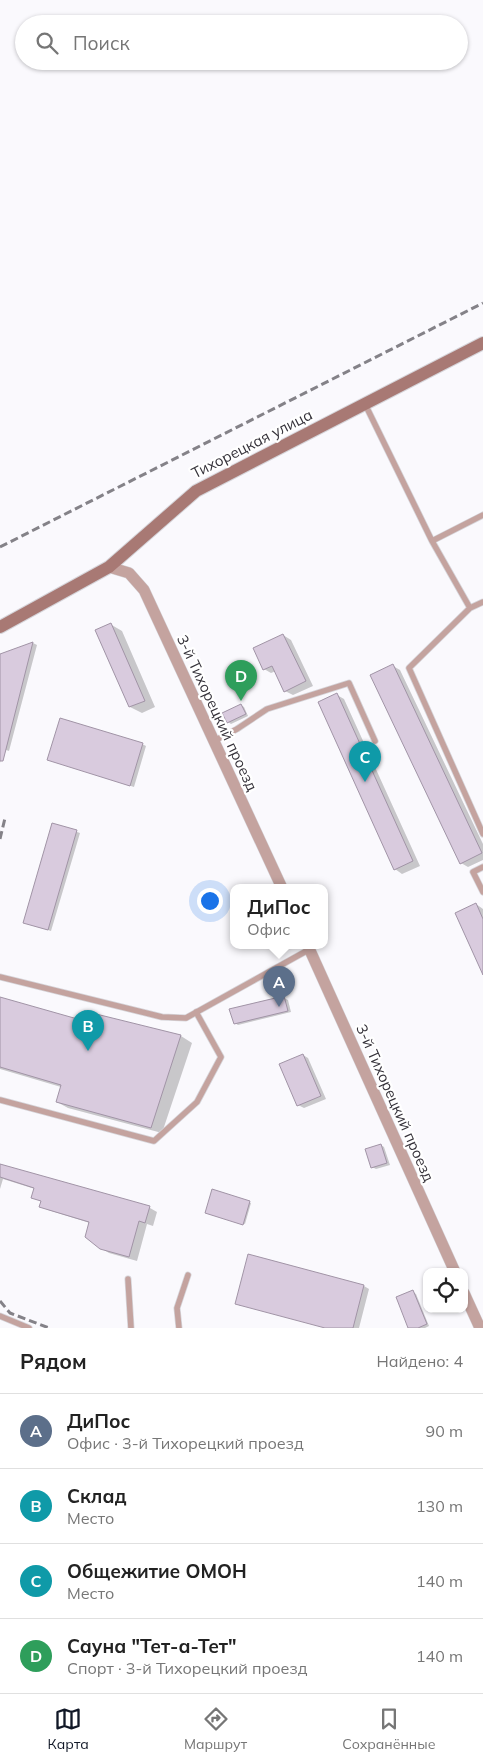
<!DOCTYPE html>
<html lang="ru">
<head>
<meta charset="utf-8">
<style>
	:root { --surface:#fff; --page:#f6f6f6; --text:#222; --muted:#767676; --line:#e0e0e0; --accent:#111827 }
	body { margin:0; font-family:Mulish,sans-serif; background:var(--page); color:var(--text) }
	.controls { position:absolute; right:15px; bottom:15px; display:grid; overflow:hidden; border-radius:10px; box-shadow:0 1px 4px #0004 }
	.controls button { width:45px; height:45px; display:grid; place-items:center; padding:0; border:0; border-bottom:1px solid var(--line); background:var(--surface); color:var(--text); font:25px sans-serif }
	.you { position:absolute; left:209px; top:900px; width:18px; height:18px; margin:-12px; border:4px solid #fff; border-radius:50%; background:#1a73e8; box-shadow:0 0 0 8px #1a73e833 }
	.badge { display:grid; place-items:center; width:32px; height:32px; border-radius:50%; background:var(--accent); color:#fff; font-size:16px; font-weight:700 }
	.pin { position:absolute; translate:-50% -41px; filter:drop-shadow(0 1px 2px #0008) }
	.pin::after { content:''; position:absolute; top:26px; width:18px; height:15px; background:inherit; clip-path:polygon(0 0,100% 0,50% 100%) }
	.popup { position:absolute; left:230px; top:884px; width:98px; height:65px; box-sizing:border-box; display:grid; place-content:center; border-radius:10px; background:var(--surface); filter:drop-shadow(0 1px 4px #0005); font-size:16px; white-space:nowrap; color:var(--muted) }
	.popup b { font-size:19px; color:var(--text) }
	.popup::after { content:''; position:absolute; left:50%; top:100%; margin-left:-10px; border:10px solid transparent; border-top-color:var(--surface) }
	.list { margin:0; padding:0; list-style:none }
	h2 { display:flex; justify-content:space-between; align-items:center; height:65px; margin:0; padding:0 20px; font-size:21px }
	h2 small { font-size:16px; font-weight:400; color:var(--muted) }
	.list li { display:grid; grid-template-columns:32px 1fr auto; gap:15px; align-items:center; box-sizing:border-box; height:75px; padding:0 20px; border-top:1px solid var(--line) }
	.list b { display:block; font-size:19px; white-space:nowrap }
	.list p { margin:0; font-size:16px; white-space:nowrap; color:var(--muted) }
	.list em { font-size:16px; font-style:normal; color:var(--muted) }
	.icon { flex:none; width:28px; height:28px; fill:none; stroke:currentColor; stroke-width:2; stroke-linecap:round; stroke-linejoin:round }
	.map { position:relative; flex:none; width:483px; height:1328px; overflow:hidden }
	.search { position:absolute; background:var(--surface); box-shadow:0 1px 4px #0004; left:15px; right:15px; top:15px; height:55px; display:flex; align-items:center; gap:12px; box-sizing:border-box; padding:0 18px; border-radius:28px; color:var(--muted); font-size:19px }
	.sheet { height:365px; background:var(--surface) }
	nav { display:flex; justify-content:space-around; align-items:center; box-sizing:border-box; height:70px; border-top:1px solid var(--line); background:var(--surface); font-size:14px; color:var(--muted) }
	nav a { display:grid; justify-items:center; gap:2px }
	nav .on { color:var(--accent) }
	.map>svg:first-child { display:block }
	.shadow { fill:#0003 }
	.building { fill:#d9cbde; stroke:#a194a6 }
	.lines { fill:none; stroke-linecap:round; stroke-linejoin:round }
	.lane-casing { stroke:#d6d5da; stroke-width:7 }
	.street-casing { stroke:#d6d5da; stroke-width:12 }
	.secondary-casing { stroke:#d6d5da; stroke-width:14 }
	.lane { stroke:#c4a39f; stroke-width:5.5 }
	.street { stroke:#c4a39f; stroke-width:11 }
	.secondary { stroke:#a87974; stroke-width:12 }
	.rail { stroke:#848288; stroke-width:3; stroke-dasharray:8 4; stroke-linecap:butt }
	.labels { text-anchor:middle; stroke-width:4.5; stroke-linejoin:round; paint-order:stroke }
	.street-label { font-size:15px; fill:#343139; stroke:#fff }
</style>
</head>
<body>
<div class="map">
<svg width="483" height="1328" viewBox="0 0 483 1328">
	<rect width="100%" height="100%" fill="#faf9fd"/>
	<path class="shadow" d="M110,624l12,7 33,76 -13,6 -12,-6 -33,-77z
		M283,635l8,5 22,46 -20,9 -8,-4 -9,-20 -5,2 -7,-4z
		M33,643l4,2 -28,106 -6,-2 -3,14v-107z
		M393,666l7,4 83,174v16l-15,7 -7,-4z
		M337,695l7,4 76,167 -18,8 -7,-5z
		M241,705l3,2 4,9 -17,8 -3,-2z
		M142,744l4,2 -12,41 -86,-28z
		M53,824l27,9 -29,98 -23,-7z
		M476,904l7,5v63z
		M0,998l81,23 4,-9 96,24 11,7 -30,90 -94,-25 -11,-6 4,-15 -61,-18z
		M284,998l4,2 3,12 -53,13 -3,-2z
		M303,1055l5,3 18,41 -22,9 -6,-3z
		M381,1145l3,2 6,18 -14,4 -4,-2z
		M0,1165l150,43 7,4 -4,14 -6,-2 -10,37 -28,-8 -8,-5 -11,-25 -42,-13 -8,-4 2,-4 -9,-5 2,-8 -32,-10 -3,10z
		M213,1191l38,12 -6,21 -37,-10z
		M364,1286l5,3 -10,39h-29l-90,-24v2l-4,-3z
		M413,1292l3,2 13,32 -4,2h-16z"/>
	<path class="building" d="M111,623l34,78 -16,6 -34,-77z
		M283,634l23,47 -22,11 -12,-26 -9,4 -10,-22z
		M33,642l-30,119h-3v-107z
		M393,664l89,189 -22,11 -90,-189z
		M337,693l76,168 -19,9 -76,-168z
		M241,704l5,10 -19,9 -5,-10z
		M60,718l83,25 -13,43 -83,-26z
		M52,823l25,7 -29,100 -25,-7z
		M476,903l7,16v56l-28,-62z
		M284,996l4,15 -54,13 -5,-15z
		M0,997l81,23 3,-9 97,24 -30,93 -95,-26 5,-17 -61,-18z
		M303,1054l18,42 -24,10 -18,-42z
		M381,1144l6,19 -16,5 -6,-19z
		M0,1164l150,42 -5,17 -6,-2 -10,36 -29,-8 -15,-12 4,-15 -50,-15 2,-6 -10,-3 3,-10 -34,-11z
		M212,1189l38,12 -7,24 -38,-12z
		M248,1254l116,31 -11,43h-28l-90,-24z
		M413,1290l14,34 -9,4h-10l-12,-31z"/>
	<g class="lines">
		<defs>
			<path id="lane" d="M365,404l67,137 38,67 -61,60 74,166
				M432,541l51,-26
				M470,608l13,-6
				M214,741l23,-12 30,-20 82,-26 26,58
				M483,867l-10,5 10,20
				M0,977l162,40 24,1 124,-69
				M0,1100l154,41 43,-39 24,-45 -25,-45
				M128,1279l3,49
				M0,1316l29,12
				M179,1328l-2,-20 11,-33"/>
			<path id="street" d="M109,567l20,6 15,17 138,298
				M308,946l147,326
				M464,1293l16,35"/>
			<path id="secondary" d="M0,627l109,-60 87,-76 287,-148"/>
		</defs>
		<use href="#lane" class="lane-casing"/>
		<use href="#street" class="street-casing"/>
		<use href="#secondary" class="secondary-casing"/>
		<use href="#lane" class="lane"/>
		<use href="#street" class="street"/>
		<use href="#secondary" class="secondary"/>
		<path class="rail" d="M0,547l483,-244
			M0,839l5,-21
			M0,1301l10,12 39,15"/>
	</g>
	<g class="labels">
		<g class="street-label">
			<text transform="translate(252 444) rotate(-27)" y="5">Тихорецкая улица</text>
			<text transform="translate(217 713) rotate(65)" y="5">3-й Тихорецкий проезд</text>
			<text transform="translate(395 1103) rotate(66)" y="5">3-й Тихорецкий проезд</text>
		</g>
	</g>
</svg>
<div class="controls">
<button><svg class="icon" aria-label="locate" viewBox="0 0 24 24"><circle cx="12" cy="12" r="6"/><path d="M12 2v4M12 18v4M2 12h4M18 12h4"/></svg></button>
</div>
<div class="you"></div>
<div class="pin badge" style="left:279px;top:1007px;background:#5c6f8a">A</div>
<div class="popup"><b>ДиПос</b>Офис</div>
<div class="pin badge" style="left:88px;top:1051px;background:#0f9aa8">B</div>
<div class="pin badge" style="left:365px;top:782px;background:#0f9aa8">C</div>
<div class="pin badge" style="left:241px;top:701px;background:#2e9e5b">D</div>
<div class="search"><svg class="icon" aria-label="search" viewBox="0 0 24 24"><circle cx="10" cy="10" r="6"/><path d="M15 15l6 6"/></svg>Поиск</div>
</div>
<section class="sheet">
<h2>Рядом<small>Найдено: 4</small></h2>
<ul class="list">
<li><span class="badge" style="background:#5c6f8a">A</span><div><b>ДиПос</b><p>Офис · 3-й Тихорецкий проезд</p></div><em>90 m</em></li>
<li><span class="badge" style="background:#0f9aa8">B</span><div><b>Склад</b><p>Место</p></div><em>130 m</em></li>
<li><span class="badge" style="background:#0f9aa8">C</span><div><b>Общежитие ОМОН</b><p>Место</p></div><em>140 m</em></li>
<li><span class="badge" style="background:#2e9e5b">D</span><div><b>Сауна &quot;Тет-а-Тет&quot;</b><p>Спорт · 3-й Тихорецкий проезд</p></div><em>140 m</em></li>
</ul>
</section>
<nav>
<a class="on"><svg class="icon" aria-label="map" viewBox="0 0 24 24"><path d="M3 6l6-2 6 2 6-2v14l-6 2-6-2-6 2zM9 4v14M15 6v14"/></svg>Карта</a>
<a><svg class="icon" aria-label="directions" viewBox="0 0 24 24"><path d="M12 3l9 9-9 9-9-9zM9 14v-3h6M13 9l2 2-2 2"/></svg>Маршрут</a>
<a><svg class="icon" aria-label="saved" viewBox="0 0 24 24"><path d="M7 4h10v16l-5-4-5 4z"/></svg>Сохранённые</a>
</nav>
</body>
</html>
